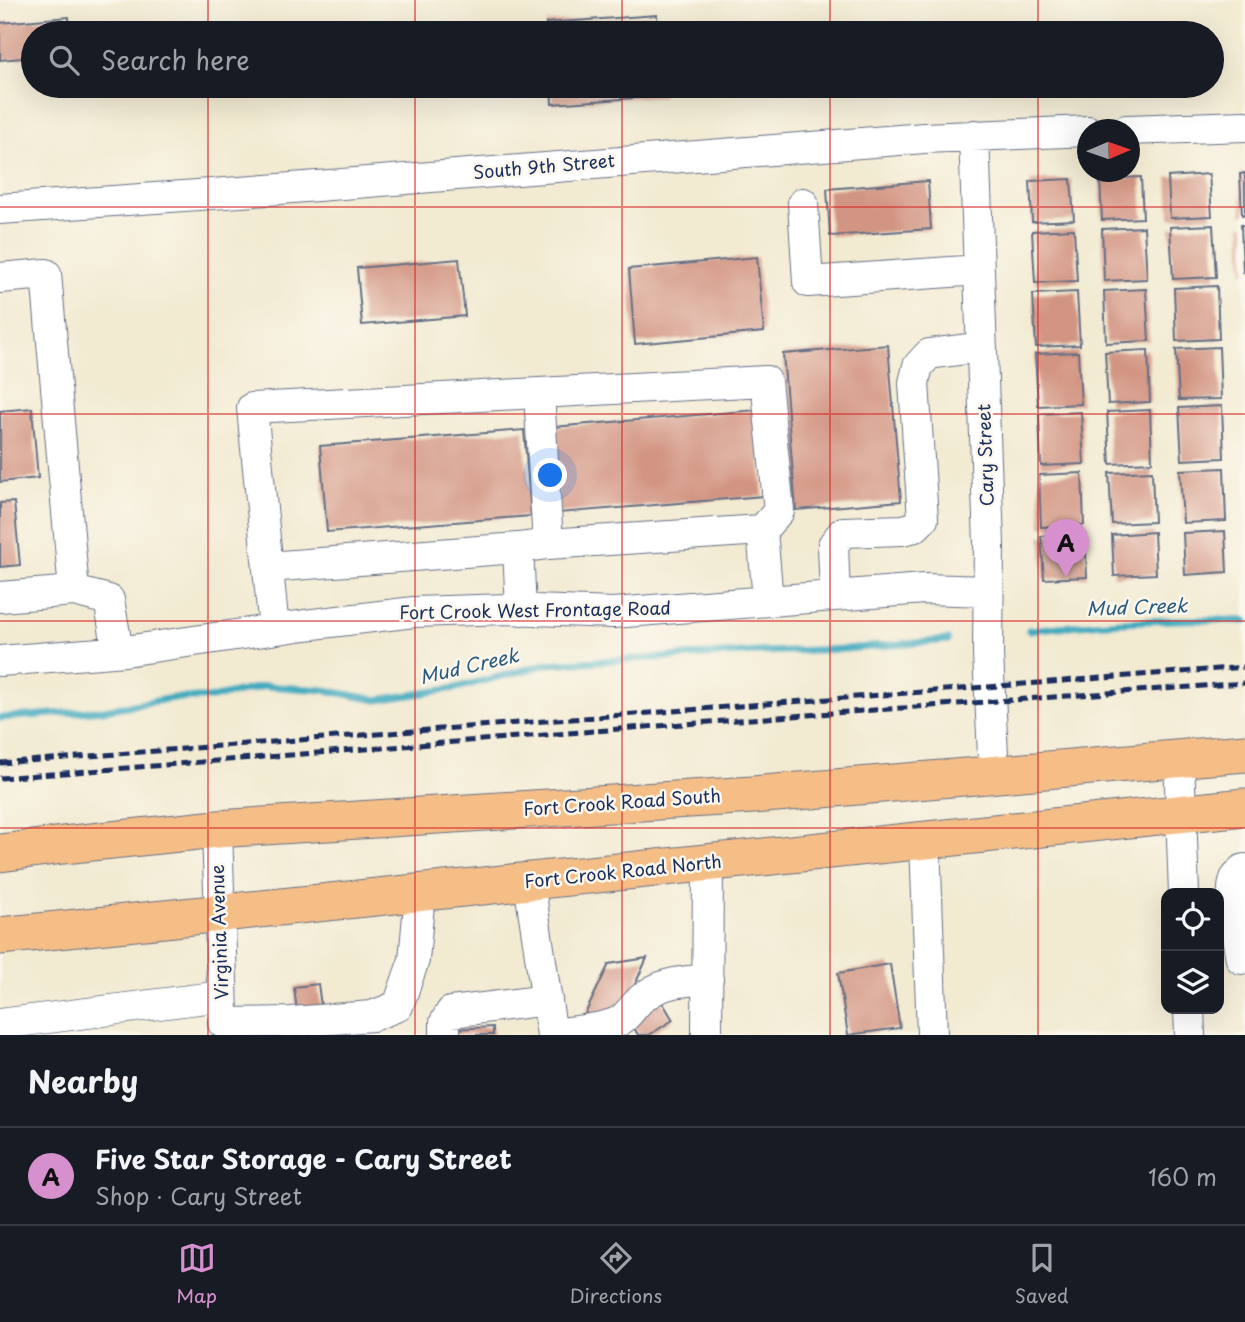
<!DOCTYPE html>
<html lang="en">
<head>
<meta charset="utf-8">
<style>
	:root { --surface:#171b24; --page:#242831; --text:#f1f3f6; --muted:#9ea1a6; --line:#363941; --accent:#d690ce }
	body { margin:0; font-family:"Playpen Sans",sans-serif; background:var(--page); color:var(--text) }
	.controls { position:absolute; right:21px; bottom:21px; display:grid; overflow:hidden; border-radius:14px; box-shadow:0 7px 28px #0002 }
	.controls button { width:63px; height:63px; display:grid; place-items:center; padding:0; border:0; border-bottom:2px solid var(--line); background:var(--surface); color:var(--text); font:35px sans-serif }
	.compass { position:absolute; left:1077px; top:119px; width:63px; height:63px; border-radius:50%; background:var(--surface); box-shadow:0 7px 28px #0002; rotate:88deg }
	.you { position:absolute; left:551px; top:476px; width:24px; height:24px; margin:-18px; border:5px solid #fff; border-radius:50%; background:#1a73e8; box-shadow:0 0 0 10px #1a73e833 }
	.badge { display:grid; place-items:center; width:46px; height:46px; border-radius:50%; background:var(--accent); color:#111; font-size:23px; font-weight:700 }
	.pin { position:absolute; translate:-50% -58px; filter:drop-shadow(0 2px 4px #0008) }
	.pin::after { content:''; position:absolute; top:37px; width:24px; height:21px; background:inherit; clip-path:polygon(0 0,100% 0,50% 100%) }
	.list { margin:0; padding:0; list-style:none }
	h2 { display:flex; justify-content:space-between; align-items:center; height:91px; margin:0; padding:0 28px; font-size:30px }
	h2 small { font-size:23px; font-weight:400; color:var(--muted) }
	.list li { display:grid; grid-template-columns:46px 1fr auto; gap:21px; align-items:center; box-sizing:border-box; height:98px; padding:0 28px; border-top:2px solid var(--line) }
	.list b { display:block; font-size:26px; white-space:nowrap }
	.list p { margin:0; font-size:23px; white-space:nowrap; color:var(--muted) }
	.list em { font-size:23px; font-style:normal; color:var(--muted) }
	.icon { flex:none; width:38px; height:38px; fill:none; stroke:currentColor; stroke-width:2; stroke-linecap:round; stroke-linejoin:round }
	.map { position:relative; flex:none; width:1245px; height:1035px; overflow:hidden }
	.search { position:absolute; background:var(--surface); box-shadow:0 7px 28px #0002; left:21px; right:21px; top:21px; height:77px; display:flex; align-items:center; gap:18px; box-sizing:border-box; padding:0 24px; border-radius:38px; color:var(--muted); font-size:26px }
	.sheet { height:189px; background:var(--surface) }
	nav { display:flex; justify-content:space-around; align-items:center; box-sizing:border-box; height:98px; border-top:2px solid var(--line); background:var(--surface); font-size:19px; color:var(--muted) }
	nav a { display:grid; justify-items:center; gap:4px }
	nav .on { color:var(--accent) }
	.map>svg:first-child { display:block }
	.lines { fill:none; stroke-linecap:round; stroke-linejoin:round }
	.stream { stroke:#40aac0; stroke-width:7 }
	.building { fill:#d39583 }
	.minor-casing { stroke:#667086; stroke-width:32 }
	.major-casing { stroke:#667086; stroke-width:39 }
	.minor { stroke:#fff; stroke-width:30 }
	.major { stroke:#f6be87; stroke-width:37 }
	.rail { stroke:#1b2f5e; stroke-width:5; stroke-dasharray:10 5; stroke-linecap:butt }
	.grid { fill:none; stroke:#d62828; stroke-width:2; stroke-opacity:0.55 }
	.labels { text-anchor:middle; stroke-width:5; stroke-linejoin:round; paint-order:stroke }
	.street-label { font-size:18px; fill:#1b2f5e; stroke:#fbf7ec }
	.water-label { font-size:19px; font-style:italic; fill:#285a80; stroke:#fbf7ec }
</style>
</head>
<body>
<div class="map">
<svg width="1245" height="1035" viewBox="0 0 1245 1035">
	<rect width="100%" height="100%" fill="#fbf7ec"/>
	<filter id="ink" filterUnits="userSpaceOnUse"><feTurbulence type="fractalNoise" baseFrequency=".0143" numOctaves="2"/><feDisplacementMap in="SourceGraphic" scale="14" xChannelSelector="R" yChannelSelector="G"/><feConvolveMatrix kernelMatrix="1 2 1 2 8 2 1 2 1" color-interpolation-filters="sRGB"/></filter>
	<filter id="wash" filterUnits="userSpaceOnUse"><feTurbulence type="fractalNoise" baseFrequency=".00686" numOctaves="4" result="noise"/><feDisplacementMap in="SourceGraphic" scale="28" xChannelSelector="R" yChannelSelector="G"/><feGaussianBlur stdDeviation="1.57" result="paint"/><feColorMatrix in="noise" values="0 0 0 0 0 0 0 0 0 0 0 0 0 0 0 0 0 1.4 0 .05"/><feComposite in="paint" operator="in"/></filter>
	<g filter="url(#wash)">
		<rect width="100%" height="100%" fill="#f2ead1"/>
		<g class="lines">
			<path class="stream" d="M1029,630c72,-8 144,-13 216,-9
				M0,718l104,-8 69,-12h39l53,-12 59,4 53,10 79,-12 91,-24 212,-12 87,-3 102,-9"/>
		</g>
		<g id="blocks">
			<path class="building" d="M657,15l1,18h-111l-1,-10z
				M69,17l1,16h-37v24l-33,3v-37z
				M551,86h111l1,10 -111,8z
				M1245,173v41l-3,1 -2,-41z
				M1209,174l3,42 -42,2 -2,-41z
				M1141,177l2,41 -41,2 -2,-41z
				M1071,179l3,41 -42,2 -2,-41z
				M928,181l3,48 -101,7 -3,-47z
				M1213,225l3,52 -43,2 -3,-52z
				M1241,225h4v47h-2z
				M1144,227l3,52 -43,2 -2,-52z
				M1074,229l3,52 -42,2 -3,-52z
				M757,257l7,75 -129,12 -6,-75z
				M459,259l6,57 -103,9 -5,-57z
				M1217,286l2,53 -43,2 -2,-53z
				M1146,289l3,52 -43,2 -2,-52z
				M1077,292l3,53 -44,2 -3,-53z
				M888,345l13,156 -105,9 -13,-156z
				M1219,347l2,52 -42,1 -3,-51z
				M1148,350l2,52 -42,2 -3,-52z
				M1078,352l3,52 -43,2 -3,-52z
				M1222,406l2,52 -42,2 -3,-52z
				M32,408l6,70 -38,4v-71z
				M756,410l7,86 -204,17 -6,-86z
				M1150,410l2,52 -42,2 -3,-52z
				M1081,412l3,52 -43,2 -2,-52z
				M524,430l7,86 -204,16 -7,-86z
				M1224,468l2,53 -43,2 -3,-53z
				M1152,471l2,51 -42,2 -3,-51z
				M1082,473l2,52 -43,2 -2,-52z
				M14,502l6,63 -20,2v-64z
				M1225,531l2,41 -42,3 -2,-42z
				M1154,532l2,42 -42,2 -2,-41z
				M1085,534l2,43 -43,2 -3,-43z
				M647,958l-24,53 -39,5 25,-52z
				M890,964l10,64 -52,7 -10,-62z
				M318,984l7,51h-25l-6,-48z
				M661,1000l12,20 -24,15h-11l-9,-16z
				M493,1027v8h-41l-1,-6z"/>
		</g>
	</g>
	<g filter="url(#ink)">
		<use href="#blocks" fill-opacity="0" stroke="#667086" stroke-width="2"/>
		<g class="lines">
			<defs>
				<path id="minor" d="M1126,130l119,-4
					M974,135l15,409 -1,110 6,121
					M803,203l5,79 171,-12
					M0,209l254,-18 670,-53 164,-7
					M0,278l46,-4 28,317 -74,6
					M539,393l9,151
					M518,548l3,62
					M268,567l250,-19 30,-4 214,-14
					M74,591l35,9 9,51
					M835,596l-2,-51 10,-13 60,-2 12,-3 8,-8 -9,-136 4,-17 11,-12 53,-7
					M274,629l-22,-221 514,-27 13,130 -17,19 6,71
					M0,661l125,-10 180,-26 109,-13 95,-3 104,4 311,-24 64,2
					M1179,759l5,134
					M217,829l6,185
					M925,841l7,194
					M529,882l23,153
					M1241,959c-3,-20 -13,-62 -6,-80 1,-2 6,-7 7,-9l3,-1
					M1189,1009l1,26
					M223,1023l68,-1 81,-6 26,-10 16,-46 6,-67
					M0,1024l222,-28
					M552,1034c19,-3 48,-4 65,-12 10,-4 16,-16 24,-23 21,-18 41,-17 67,-20
					M445,1035v-13l6,-10 96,-12
					M707,1035l1,-172"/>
				<path id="major" d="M0,853l63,-8 154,-16 536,-34 492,-42
					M0,936l1245,-129"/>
			</defs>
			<use href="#minor" class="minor-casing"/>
			<use href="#major" class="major-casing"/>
			<use href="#minor" class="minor"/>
			<use href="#major" class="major"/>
			<path class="rail" d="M0,763l1245,-96
				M0,778l683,-54 562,-41"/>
		</g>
	</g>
	<path class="grid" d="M208,0v33M415,0v33M622,0v33M830,0v33M1038,0v33M208,86v949M415,86v949M622,86v949M830,86v949M1038,86v949M0,207h1245M0,414h1245M0,621h1245M0,828h1245"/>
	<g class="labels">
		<g class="street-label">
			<text transform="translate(544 167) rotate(-5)" y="6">South 9th Street</text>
			<text transform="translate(986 455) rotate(-92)" y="6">Cary Street</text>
			<text transform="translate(535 611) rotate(-1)" y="6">Fort Crook West Frontage Road</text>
			<text transform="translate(622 803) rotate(-4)" y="6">Fort Crook Road South</text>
			<text transform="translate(623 872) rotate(-6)" y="6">Fort Crook Road North</text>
			<text transform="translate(220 932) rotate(-92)" y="6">Virginia Avenue</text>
		</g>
		<g class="water-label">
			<text transform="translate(1137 607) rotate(-2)" y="7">Mud Creek</text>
			<text transform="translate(469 666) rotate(-13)" y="7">Mud Creek</text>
		</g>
	</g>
</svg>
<div class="controls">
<button><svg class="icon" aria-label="locate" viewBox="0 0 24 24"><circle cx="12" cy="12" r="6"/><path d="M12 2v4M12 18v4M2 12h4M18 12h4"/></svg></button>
<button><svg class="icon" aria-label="layers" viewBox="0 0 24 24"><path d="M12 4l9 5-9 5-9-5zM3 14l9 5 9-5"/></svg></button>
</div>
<svg class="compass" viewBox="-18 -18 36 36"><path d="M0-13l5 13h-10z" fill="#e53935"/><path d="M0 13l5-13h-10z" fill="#9ea1a6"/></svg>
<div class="you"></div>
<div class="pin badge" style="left:1066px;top:577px">A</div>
<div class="search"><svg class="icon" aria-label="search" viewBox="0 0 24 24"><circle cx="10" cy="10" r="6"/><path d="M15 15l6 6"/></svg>Search here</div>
</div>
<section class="sheet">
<h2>Nearby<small></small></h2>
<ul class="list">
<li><span class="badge">A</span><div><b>Five Star Storage - Cary Street</b><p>Shop · Cary Street</p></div><em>160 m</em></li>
</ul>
</section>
<nav>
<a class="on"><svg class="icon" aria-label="map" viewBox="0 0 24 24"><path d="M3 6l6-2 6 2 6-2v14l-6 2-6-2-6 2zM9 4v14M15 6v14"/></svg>Map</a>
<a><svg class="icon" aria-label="directions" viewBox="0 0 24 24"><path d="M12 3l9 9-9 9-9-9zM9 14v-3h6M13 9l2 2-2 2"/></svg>Directions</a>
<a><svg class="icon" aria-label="saved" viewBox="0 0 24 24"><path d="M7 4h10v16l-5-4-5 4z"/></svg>Saved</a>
</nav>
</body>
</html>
